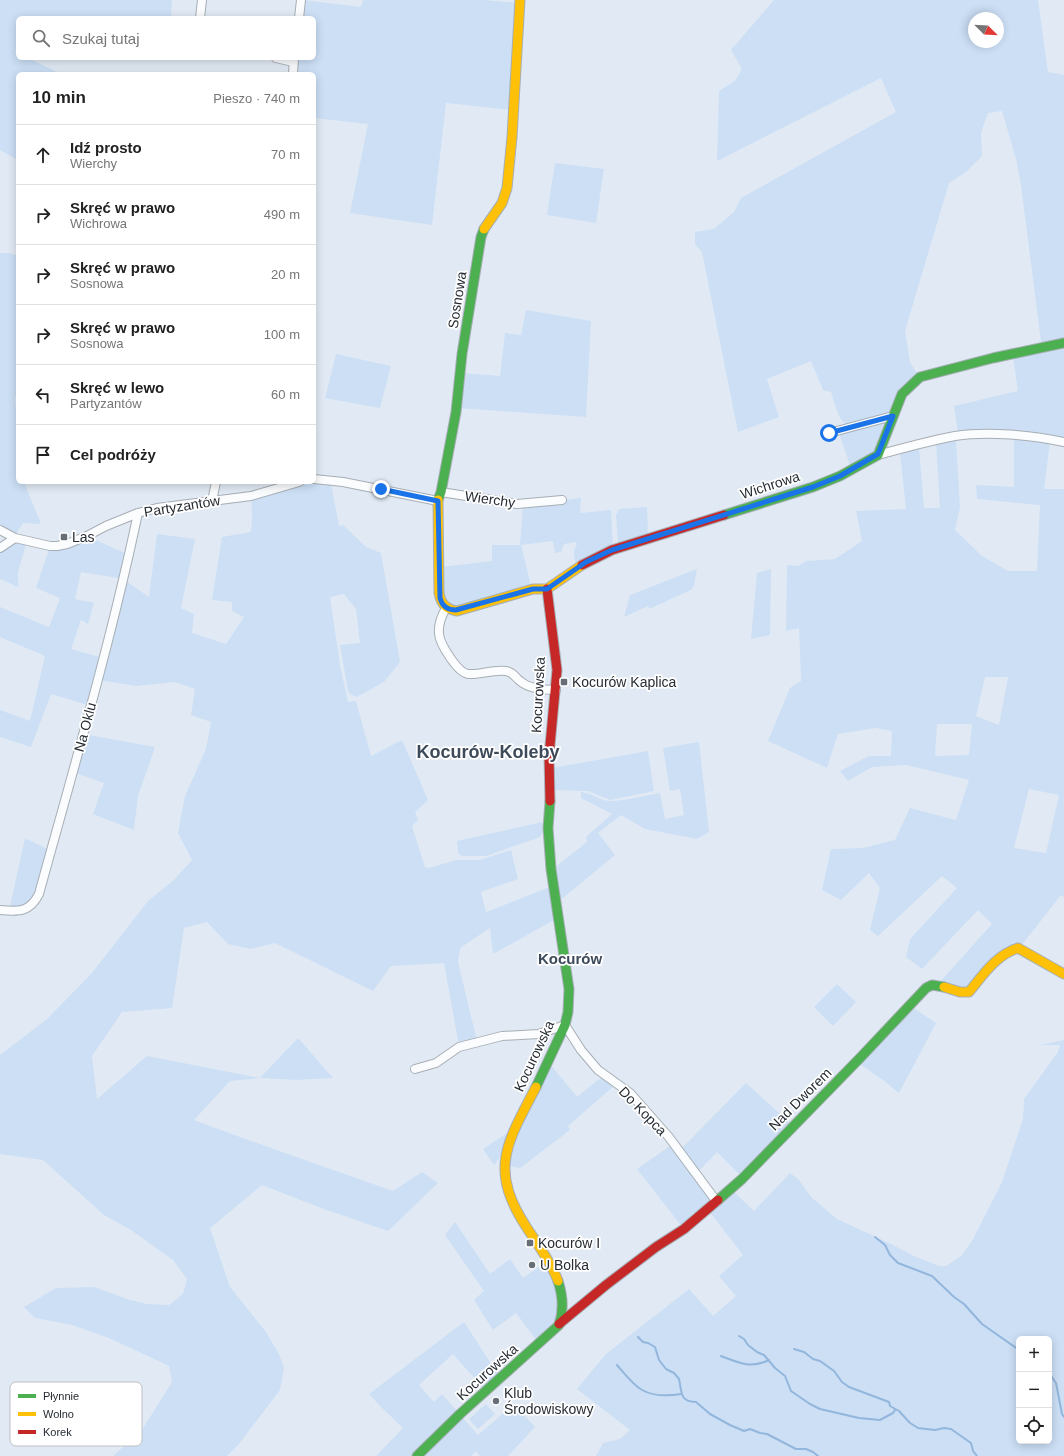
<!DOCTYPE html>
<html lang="pl">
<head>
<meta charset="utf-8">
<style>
	:root { --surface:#fff; --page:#f6f6f6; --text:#222; --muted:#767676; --line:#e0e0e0 }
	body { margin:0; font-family:Arial,sans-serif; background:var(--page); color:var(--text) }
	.controls { position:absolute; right:12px; bottom:12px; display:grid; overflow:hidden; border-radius:6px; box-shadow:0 2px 10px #0003 }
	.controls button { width:36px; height:36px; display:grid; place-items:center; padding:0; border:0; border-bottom:1px solid var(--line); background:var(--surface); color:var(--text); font:20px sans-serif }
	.compass { position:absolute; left:968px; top:12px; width:36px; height:36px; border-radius:50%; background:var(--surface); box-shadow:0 2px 10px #0003; rotate:114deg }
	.stop { position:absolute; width:12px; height:12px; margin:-9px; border:3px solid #1a73e8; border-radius:50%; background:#fff }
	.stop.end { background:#1a73e8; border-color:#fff; box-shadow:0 1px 4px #0008 }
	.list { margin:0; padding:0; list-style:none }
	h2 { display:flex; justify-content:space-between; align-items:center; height:52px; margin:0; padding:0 16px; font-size:17px }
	h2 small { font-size:13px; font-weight:400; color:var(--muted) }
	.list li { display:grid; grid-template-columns:26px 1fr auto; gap:12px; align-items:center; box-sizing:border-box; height:60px; padding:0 16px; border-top:1px solid var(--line) }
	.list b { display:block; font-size:15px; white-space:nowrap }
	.list p { margin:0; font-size:13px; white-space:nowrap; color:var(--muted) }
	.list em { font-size:13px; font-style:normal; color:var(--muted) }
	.icon { flex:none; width:22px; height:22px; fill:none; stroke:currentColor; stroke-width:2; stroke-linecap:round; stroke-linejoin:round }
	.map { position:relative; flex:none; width:1064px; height:1456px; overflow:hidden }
	.search { position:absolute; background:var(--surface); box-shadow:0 2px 10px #0003; left:16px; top:16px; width:300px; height:44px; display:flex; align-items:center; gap:10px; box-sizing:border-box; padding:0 14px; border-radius:6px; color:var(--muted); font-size:15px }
	.panel { position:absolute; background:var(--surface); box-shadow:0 2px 10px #0003; left:16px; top:72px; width:300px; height:412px; border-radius:6px }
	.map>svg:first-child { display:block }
	.green { fill:#ccdff5; fill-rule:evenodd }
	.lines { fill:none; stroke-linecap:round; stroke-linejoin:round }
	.stream { stroke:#93b6dc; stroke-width:2 }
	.street-casing { stroke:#a7aeb5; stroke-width:10 }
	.fast-casing { stroke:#a7aeb5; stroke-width:11 }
	.slow-casing { stroke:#a7aeb5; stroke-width:11 }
	.jam-casing { stroke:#a7aeb5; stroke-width:11 }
	.street { stroke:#fafcfd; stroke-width:8 }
	.fast { stroke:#4caf50; stroke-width:9 }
	.slow { stroke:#ffc107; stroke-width:9 }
	.jam { stroke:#c62828; stroke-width:9 }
	.route { stroke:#1a73e8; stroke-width:5 }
	.poi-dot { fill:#676e77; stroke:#fff; stroke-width:1.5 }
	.labels { text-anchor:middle; stroke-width:3.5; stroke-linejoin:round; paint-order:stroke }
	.street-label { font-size:14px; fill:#262c33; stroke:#fff }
	.poi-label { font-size:14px; fill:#262c33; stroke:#fff; text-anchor:start }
	.neighbourhood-label { font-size:15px; font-weight:bold; fill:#3d4a5a; stroke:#fff }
	.district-label { font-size:18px; font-weight:bold; fill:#3d4a5a; stroke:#fff }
	.key { fill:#fff; stroke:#bec0c2; stroke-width:1 }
	.key-label { font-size:11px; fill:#262c33 }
</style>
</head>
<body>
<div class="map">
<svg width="1064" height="1456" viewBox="0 0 1064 1456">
	<rect width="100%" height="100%" fill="#e1eaf4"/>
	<path class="green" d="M0,0h172l-1,18h-153v25l-3,9 3,1v5h10l33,16h-43v86l-18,-10z
		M303,0l58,7 2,-7h122l34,3 -7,107 -66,-7 -14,122 -82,-12 18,-89 -54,-6v-44h-20l2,-16h18v-40h-13z
		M774,0h264l10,72 16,3v363l-55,-6 -51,1 -4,-27 64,-15 -5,-35 29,-6 -21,-165 -5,-26 -14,-48 -14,2 -7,20 1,23 -16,16 -17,11 -44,148 5,31 8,13 -25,41 -44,10c-11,-4 -14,-23 -18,-34l-8,-2 -12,-29 -44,18 12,38 -41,15 -36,-180 -7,-8v-12l19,-3 20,-17 7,-14 155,-86 -15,-34 -164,83 2,-70 16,-10 7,-12 -11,-19zM974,18h24v24h-24z
		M555,163l49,6 -8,54 -49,-8z
		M0,253h9l9,3v138l-3,3 3,39v46h6l17,42 -18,-1 -7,11 -16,-7z
		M526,310l65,11 -5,96 -128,-9 5,-35 37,3 5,-43 16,2z
		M336,354l55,12 -11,42 -55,-10z
		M884,422l2,1 -12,30 -23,15 -12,-35z
		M1014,438l36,4 -6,47h20v408l-3,-2 -40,51 -52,44 -30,-7 53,-59 -14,-14 -56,59 -16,-12 4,-18 47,-51 -15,-12 -64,60 -8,-6 10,-42 -11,-15 -28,27 -19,-10 9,-41 32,-1 32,-8 15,-32 46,12 13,-40 -63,-15 -34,2 -24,14 -8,-10 29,-15h22l1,-25 -16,-3 -38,6 -11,34 -59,-27 22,-53 11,-7 -2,-53 -13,3 1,-66 12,1 7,-5 29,-2 27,-18 -6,-30 50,-2 -6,-56 19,-6 5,61h16l-4,-65 20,-4 4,69 -5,22 27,26 26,15h29l3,-66 -63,-6 -1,-14 38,2zM985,677h23l-9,48 -23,-9zM937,724h35l-3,31 -34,1zM1029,789l30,6 -13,58 -32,-5z
		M314,482l17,2 8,42 4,-1 23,22 15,6 19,109 -16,20 -27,15 -7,-3 -2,-3 -8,-46 20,-2 -4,-34 -12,-15 -14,3 10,68 8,37 8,-1 15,55 31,-16 26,60 -13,12 3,8 -6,6 13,41 4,1 27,-8h24l31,-10 7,29 -37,13 5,20 64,-25 4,33 -61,34 -3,-26 -30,20 -2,14 19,79 -18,5 -15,-83 -53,3 -18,25 -98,-48 -24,6 -23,-5 -21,-22 -23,6 -12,80 -50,4 -30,44 5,43 50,-43 113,22 38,-40 35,40 -37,2 -36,-2 -30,3 -36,39 54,20 145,51 29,-19 16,11 -50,48 -64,-22 -62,-24 -52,43 20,59 36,45 13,22 5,14 -4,22 -42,55 -11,11h-114l29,-26 30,-48 -3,-16 -60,-28 -37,-13 -37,-7 -11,-11 32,-19 38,-1 36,13 17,4 22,1 14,-11 4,-15 -14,-19 -42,-30 -27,-15 -61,-55 -43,-6v-99l47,-36 45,-46 56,-72 26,-21 18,-20 -14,-27 7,-37 21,-47 5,-27 -20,-7 4,-26 -20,-7 -39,4 -38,-6 -7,26 -40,-12 -20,53 -31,-10v-27l30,11 15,-65 -45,-19v-30l49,20 11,-29 -24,-10 14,-42 37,-10 42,19 -6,24 26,18 8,-63 38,5 -14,69 13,6 -2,19 34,11 18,-27 -12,-6v-9l-20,-2 10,-63 29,-5 1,-15 -1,-21 52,-13zM81,572l42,7 -20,79 -32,-9 10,-29 7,4 6,-21 -19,-4z
		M581,498l-1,15 31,-3 2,38 -37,16c-3,-9 -3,-12 1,-20l-1,-2 -12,2 -3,8 -6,1 -2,-12 -32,4 10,41 -72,22 -14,-6 -4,-35 51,-6v-16h28l3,-40z
		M647,507l1,29 -30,7 -2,-28 3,-6z
		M15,538l12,3 -9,31v15l-18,-8v-31z
		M697,569l-3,17 -3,4 -42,19 -1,-3 -24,11 6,-22z
		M771,569l-1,66 -19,4 6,-66z
		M84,734l71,13 -17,49 -4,34 -41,-16 11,-31 -31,-11z
		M699,742l10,90 -12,7 -52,-10 -24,-14 -23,18 17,22 -57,47 -5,-33 34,-27 -1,-5 26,-23 -31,-16v-6c11,1 19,9 30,9 13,0 36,-6 49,-8l5,26 19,-4 -4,-26 -10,2 -7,-43z
		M648,751l6,40 -44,9 -22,-9 -35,-1 -1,-22z
		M542,822l1,10 -3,5 -54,19h-24l-4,-3 -1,-12z
		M25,838l26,13 -16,50 -26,10z
		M837,984l19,18 -23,24 -19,-19z
		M912,1007l24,16 -37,70 -16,-13 -25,-17z
		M1064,1040v416h-468l7,-13 17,-4 10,-9 -53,-41 29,-35 83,-65 24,27 23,-20 -17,-20 24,-21 -34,-44 23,-21 22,21 36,-38 8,6 14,19 25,21 54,25 23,12 25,10h7l16,-11 10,-14 30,-59 21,-63 1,-20 34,-47 2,-7h-19zM1019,1339h30v102h-30z
		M550,1064l27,33 26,-21 12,9 -47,41 2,4 -50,38 -11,-2 8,-35z
		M746,1083l46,42 -51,51 -24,-24 -19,20 -17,-23z
		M513,1129l-10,24 -9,12 -11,-16z
		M670,1146l42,54 -29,28 -46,-59z
		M455,1222l35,52 20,-15 13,19 20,-14c11,15 21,37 12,56 -4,8 -12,14 -18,21l-21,-28 -23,17 -19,-30 10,-9 -39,-56z
		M464,1322l35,54 -15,13 -31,-35 -34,31 15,17 8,-8 36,41 36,-31 21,23 -27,29h-28l-4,-5 -5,5h-95l27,-28 -22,-21 -12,-13z
		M486,1404l9,10 -17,15 -9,-10z"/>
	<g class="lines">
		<path class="stream" d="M875,1237l10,8 5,10 8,8 34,13 22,21 10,7 18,20 37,26
			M739,1336l5,3 4,6 9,7 7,3 11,13 10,8 6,15 19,13 10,5 39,9 21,2 13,-7 2,-3
			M638,1337l5,5 5,1 7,4 4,13 7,9 8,4 5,6c3,12 0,23 17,23l14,12 20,11 14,6 6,-2 10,4 7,1 29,15h10l7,3 5,4
			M794,1349l10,3 9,7 7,2 14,10 8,11 7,5 40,15 1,4 9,5 11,12 8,5 17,2 9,-2 7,1 20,14 2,8 4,5
			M721,1356c18,7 30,13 48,4
			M617,1365c7,8 16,20 25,25 11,6 27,6 39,4
			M1049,1373l7,10 6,31 2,3"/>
		<defs>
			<path id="street" d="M200,18l2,-18
				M299,18l2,-18
				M276,58l17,4
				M293,74l1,-16
				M829,433l64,-17
				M878,455c25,-7 51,-14 77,-19 32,-5 77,-1 109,6
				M314,479l29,3 95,19
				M441,492l76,12 45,-4
				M212,501l4,-19
				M0,530l15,8 35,8h7l10,-2 20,-8 19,-10 32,-13 19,-5 94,-12 48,-14
				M0,548l15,-10
				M446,608c-4,7 -8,17 -7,26 1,10 19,40 30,40 12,1 24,-5 37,-3 7,1 9,6 14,10 9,8 25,9 36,9
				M0,910c19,2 30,2 39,-16 35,-127 72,-253 99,-381
				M415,1069l21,-6 23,-16 43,-11 37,-2 26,-9 16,25 17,20 32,23 38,43 49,66"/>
			<path id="fast" d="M438,500l3,-8 15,-80 6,-58 19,-117 3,-8
				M724,515l89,-28 27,-11 38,-21 24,-61 18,-17 73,-19 71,-15
				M536,1087l29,-62 3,-13 1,-23 -18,-120 -3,-41 2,-27
				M718,1200l24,-21 118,-121 66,-70 6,-3 12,2
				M417,1456l43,-42 99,-89c5,-15 4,-29 -1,-44"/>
			<path id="slow" d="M484,229l18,-26 5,-15 5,-51 8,-137
				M438,500l1,93c2,11 7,16 18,18l76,-22h14l35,-24
				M944,987l16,5h9c14,-17 27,-37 49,-44l46,26
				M536,1087c-29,56 -48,82 -9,141 11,17 24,34 31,53"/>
			<path id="jam" d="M582,565l30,-15 112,-35
				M547,589l10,81 -8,86 1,45
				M559,1324l47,-39 50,-38 28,-18 34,-29"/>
		</defs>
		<use href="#street" class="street-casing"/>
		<use href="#fast" class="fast-casing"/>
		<use href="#slow" class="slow-casing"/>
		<use href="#jam" class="jam-casing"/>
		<use href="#street" class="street"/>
		<use href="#fast" class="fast"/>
		<use href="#slow" class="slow"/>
		<use href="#jam" class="jam"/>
	</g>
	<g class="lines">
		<path class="route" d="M381,489l57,12 2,97c2,8 8,12 16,12l77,-21h14l39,-27 26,-12 201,-63 27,-11 38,-22 15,-38 -64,17"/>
	</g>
	<g class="poi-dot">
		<rect x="60" y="533" width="8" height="8" rx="2"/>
		<rect x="560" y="678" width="8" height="8" rx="2"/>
		<rect x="526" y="1239" width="8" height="8" rx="2"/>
		<circle cx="532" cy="1265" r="4"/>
		<circle cx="496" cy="1401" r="4"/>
	</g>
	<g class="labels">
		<g class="street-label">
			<text transform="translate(457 300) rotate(-81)" y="5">Sosnowa</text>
			<text transform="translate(770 485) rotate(-18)" y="5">Wichrowa</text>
			<text transform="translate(490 499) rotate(8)" y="5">Wierchy</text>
			<text transform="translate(182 506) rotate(-9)" y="5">Partyzantów</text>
			<text transform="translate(538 695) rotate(-87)" y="5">Kocurowska</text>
			<text transform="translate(85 727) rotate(-75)" y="5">Na Oklu</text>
			<text transform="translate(534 1056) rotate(-65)" y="5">Kocurowska</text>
			<text transform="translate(800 1099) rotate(-45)" y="5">Nad Dworem</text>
			<text transform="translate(643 1111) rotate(46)" y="5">Do Kopca</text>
			<text transform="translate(487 1372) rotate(-42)" y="5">Kocurowska</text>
		</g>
		<g class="poi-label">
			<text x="72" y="542">Las</text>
			<text x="572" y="687">Kocurów Kaplica</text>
			<text x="538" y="1248">Kocurów I</text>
			<text x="540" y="1270">U Bolka</text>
			<text x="504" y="1398">Klub<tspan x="504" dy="16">Środowiskowy</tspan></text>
		</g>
		<g class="neighbourhood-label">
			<text x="570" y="964">Kocurów</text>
		</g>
		<g class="district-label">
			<text x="488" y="758">Kocurów-Koleby</text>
		</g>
	</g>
	<rect x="10" y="1382" width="132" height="64" rx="6" class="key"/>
	<rect x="18" y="1394" width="18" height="4" fill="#4caf50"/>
	<rect x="18" y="1412" width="18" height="4" fill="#ffc107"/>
	<rect x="18" y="1430" width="18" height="4" fill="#c62828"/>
	<g class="key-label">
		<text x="43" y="1400">Płynnie</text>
		<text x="43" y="1418">Wolno</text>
		<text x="43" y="1436">Korek</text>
	</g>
</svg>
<div class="controls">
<button>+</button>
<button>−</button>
<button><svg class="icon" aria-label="locate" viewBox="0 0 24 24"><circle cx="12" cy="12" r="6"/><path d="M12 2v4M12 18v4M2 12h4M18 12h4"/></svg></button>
</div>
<svg class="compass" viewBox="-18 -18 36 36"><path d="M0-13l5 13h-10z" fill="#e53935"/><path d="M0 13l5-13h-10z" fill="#767676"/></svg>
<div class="stop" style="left:829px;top:433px"></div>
<div class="stop end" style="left:381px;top:489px"></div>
<div class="search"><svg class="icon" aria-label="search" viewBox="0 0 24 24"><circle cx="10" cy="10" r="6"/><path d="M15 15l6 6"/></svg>Szukaj tutaj</div>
<section class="panel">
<h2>10 min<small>Pieszo · 740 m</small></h2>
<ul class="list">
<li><svg class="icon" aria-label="ahead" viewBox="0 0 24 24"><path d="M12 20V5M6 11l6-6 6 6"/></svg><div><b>Idź prosto</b><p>Wierchy</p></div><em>70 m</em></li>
<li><svg class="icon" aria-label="right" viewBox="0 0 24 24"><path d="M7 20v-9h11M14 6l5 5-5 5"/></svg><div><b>Skręć w prawo</b><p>Wichrowa</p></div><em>490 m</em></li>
<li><svg class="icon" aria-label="right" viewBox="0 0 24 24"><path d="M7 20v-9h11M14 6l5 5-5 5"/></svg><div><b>Skręć w prawo</b><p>Sosnowa</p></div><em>20 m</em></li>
<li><svg class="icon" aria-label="right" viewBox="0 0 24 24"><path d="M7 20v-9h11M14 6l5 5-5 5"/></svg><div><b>Skręć w prawo</b><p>Sosnowa</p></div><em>100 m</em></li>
<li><svg class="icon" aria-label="left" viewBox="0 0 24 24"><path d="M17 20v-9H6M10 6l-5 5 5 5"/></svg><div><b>Skręć w lewo</b><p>Partyzantów</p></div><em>60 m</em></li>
<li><svg class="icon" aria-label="arrive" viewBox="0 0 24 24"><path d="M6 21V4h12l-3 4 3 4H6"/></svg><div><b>Cel podróży</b></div></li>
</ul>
</section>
</div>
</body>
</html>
